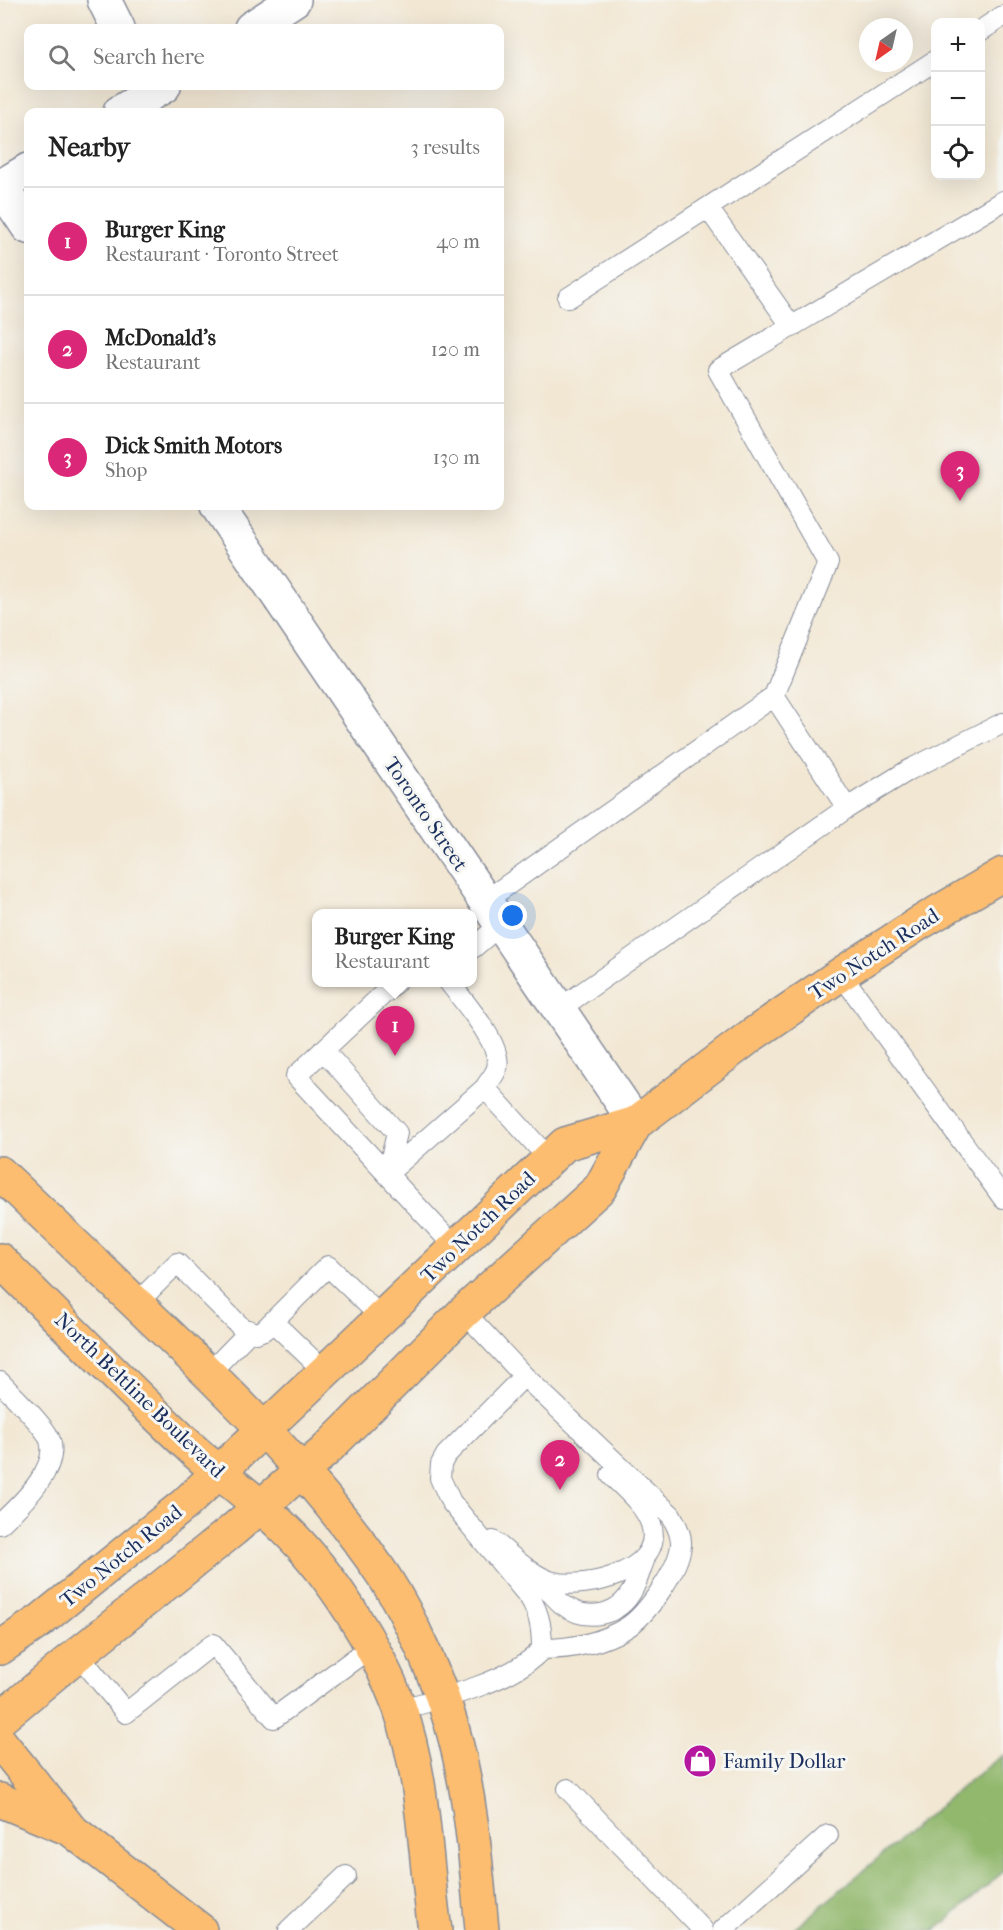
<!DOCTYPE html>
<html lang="en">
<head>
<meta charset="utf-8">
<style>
	:root { --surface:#fff; --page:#f2f2f2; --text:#222; --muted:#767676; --line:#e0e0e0; --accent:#db2777 }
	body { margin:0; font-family:"IM FELL French Canon",serif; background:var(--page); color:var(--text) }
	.controls { position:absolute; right:18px; top:18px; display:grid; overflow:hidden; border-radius:12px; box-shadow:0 6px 24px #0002 }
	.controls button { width:54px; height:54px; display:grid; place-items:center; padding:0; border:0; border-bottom:2px solid var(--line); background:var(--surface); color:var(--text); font:30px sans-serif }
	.compass { position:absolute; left:859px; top:18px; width:54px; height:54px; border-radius:50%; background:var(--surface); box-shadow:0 6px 24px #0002; rotate:214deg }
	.you { position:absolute; left:513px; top:916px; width:21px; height:21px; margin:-15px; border:4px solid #fff; border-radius:50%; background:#1a73e8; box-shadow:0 0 0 9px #1a73e833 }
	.badge { display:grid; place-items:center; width:39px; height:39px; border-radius:50%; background:var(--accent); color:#fff; font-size:20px; font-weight:700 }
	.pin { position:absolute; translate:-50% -50px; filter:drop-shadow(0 2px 3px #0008) }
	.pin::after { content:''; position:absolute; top:32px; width:21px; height:18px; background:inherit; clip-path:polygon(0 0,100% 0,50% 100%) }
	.popup { position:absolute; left:312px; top:909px; width:165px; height:78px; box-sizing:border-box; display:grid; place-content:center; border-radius:12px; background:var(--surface); filter:drop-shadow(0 2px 4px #0005); font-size:20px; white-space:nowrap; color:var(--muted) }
	.popup b { font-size:22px; color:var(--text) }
	.popup::after { content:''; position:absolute; left:50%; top:100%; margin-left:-12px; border:12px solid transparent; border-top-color:var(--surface) }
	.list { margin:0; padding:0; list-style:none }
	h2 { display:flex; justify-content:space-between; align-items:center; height:78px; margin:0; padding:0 24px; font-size:26px }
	h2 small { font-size:20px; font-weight:400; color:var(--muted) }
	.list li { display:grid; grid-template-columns:39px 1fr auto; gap:18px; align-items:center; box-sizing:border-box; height:108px; padding:0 24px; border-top:2px solid var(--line) }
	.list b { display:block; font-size:22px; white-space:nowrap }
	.list p { margin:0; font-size:20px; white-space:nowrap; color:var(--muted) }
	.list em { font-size:20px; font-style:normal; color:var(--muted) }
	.icon { flex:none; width:33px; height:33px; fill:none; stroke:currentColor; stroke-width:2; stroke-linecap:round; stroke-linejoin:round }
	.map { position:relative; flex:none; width:1003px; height:1930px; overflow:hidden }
	.search { position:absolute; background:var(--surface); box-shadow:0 6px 24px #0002; left:24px; top:24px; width:480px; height:66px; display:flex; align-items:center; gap:15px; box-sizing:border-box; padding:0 21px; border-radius:12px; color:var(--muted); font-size:22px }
	.panel { position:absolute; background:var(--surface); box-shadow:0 6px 24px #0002; left:24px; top:108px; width:480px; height:402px; border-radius:12px }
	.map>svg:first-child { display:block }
	.forest { fill:#92b86d; stroke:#567466; stroke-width:1.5 }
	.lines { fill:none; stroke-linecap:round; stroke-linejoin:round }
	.service-casing { stroke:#868b98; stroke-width:22 }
	.minor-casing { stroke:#868b98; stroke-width:36 }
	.primary-casing { stroke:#868b98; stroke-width:36 }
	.service { stroke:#fff; stroke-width:20 }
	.minor { stroke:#fff; stroke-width:33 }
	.primary { stroke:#fcbd6f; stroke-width:33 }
	.labels { text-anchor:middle; stroke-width:6; stroke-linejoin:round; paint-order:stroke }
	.street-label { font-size:21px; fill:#1b2f5e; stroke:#f6f6f2 }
	.poi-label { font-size:21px; fill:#1b2f5e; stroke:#f6f6f2; text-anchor:start }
</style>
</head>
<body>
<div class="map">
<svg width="1003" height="1930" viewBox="0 0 1003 1930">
	<rect width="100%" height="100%" fill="#f6f6f2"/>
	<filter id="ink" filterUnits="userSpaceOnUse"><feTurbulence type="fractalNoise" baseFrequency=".0167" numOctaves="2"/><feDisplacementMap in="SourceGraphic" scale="12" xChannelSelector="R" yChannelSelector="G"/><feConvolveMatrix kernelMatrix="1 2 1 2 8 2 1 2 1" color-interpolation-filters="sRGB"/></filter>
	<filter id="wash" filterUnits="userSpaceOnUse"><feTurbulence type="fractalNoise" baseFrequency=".008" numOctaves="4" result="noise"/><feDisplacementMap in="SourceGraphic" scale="24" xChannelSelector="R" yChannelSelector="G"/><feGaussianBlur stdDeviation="1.35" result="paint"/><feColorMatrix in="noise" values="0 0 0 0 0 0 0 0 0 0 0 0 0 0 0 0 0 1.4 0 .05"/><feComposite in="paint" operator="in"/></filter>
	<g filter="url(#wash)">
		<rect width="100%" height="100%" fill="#f2e7d3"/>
		<path class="forest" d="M1003,1755v117l-67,58h-143l176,-149z"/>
	</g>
	<g filter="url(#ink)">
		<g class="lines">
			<defs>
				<path id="service" d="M980,31l23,-15
					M708,208l84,119
					M568,298l368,-238
					M847,808l-73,-112 54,-133 -110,-193 285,-169
					M485,901l289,-205
					M473,948l27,-23
					M841,974l162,224
					M449,982c14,19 54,63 48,86 -2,7 -8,13 -12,20
					M559,1009l288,-201 62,-38 94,-47
					M323,1050l74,83 -10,41
					M387,1174l-91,-98 100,-94
					M456,1248l-69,-74 98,-86 64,71
					M136,1304l41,-41 65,65 14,5 8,-3 64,-64 54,52
					M464,1312l60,64 147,139c5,10 11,19 10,30 -2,24 -35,71 -55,83 -25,15 -55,21 -84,21 0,-19 -2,-34 -12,-51l-79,-96 -11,-24 1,-14 5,-9 78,-79
					M273,1322l52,50
					M209,1373l40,-41
					M0,1382c15,16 35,34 47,52 19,30 -28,72 -47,90
					M493,1541c18,14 38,35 60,41 33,8 113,-11 98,-58 -6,-19 -26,-35 -40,-49
					M536,1577c9,9 17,19 26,27 25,19 57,12 71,-15 5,-10 8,-21 12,-31
					M78,1654l48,59 87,-69 61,74 97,-71
					M400,1709c41,-10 114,-28 142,-60
					M568,1789l135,141
					M289,1930l57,-54
					M723,1930l105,-95"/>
				<path id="minor" d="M104,0l14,28
					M251,28l43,-28
					M120,112l44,-26
					M0,187l28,-17
					M1,187l27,40
					M217,506l419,617"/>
				<path id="primary" d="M0,1173c55,53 110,105 165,158 79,76 159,156 220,247 26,40 54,104 67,149 19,67 24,135 30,203
					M0,1260c64,63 126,127 191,188 30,28 64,51 93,80 47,45 92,117 115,178 26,73 25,149 36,224
					M0,1648l40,-27 145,-117 380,-360 71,-21 116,-88 89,-61 77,-50 85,-50
					M0,1719l78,-65 155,-124 91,-78 140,-140 136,-124 36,-65
					M0,1742l67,83
					M0,1800l70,29 130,101"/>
			</defs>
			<use href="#service" class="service-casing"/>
			<use href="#minor" class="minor-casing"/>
			<use href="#primary" class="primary-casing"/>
			<use href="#service" class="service"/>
			<use href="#minor" class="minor"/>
			<use href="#primary" class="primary"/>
		</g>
	</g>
	<defs>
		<symbol id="shop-disc" viewBox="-11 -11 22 22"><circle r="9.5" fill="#b5179e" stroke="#f6f6f2"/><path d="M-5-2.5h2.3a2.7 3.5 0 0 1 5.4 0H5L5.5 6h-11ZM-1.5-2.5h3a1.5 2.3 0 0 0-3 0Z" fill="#fff"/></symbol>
	</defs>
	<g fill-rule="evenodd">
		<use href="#shop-disc" x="681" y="1742" width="38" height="38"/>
	</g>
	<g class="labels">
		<g class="street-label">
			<text transform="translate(426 814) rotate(56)" y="7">Toronto Street</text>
			<text transform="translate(874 954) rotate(-33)" y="7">Two Notch Road</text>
			<text transform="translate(478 1227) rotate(-44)" y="7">Two Notch Road</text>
			<text transform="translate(140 1395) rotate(44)" y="7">North Beltline Boulevard</text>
			<text transform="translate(121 1556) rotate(-39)" y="7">Two Notch Road</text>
		</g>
		<g class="poi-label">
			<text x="723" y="1768">Family Dollar</text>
		</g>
	</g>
</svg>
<div class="controls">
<button>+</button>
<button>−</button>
<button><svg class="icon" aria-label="locate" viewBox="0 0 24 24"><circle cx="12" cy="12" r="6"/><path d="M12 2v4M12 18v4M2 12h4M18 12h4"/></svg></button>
</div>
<svg class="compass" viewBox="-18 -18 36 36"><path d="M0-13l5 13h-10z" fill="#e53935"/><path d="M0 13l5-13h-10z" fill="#767676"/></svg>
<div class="you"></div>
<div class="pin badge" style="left:395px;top:1056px">1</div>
<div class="popup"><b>Burger King</b>Restaurant</div>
<div class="pin badge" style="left:560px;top:1490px">2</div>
<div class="pin badge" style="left:960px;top:501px">3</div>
<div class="search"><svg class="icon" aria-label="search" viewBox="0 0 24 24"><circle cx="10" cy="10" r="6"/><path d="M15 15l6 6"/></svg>Search here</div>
<section class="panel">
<h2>Nearby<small>3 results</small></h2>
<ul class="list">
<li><span class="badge">1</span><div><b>Burger King</b><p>Restaurant · Toronto Street</p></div><em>40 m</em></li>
<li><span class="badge">2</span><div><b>McDonald's</b><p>Restaurant</p></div><em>120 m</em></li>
<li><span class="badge">3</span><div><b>Dick Smith Motors</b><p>Shop</p></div><em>130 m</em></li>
</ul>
</section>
</div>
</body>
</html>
